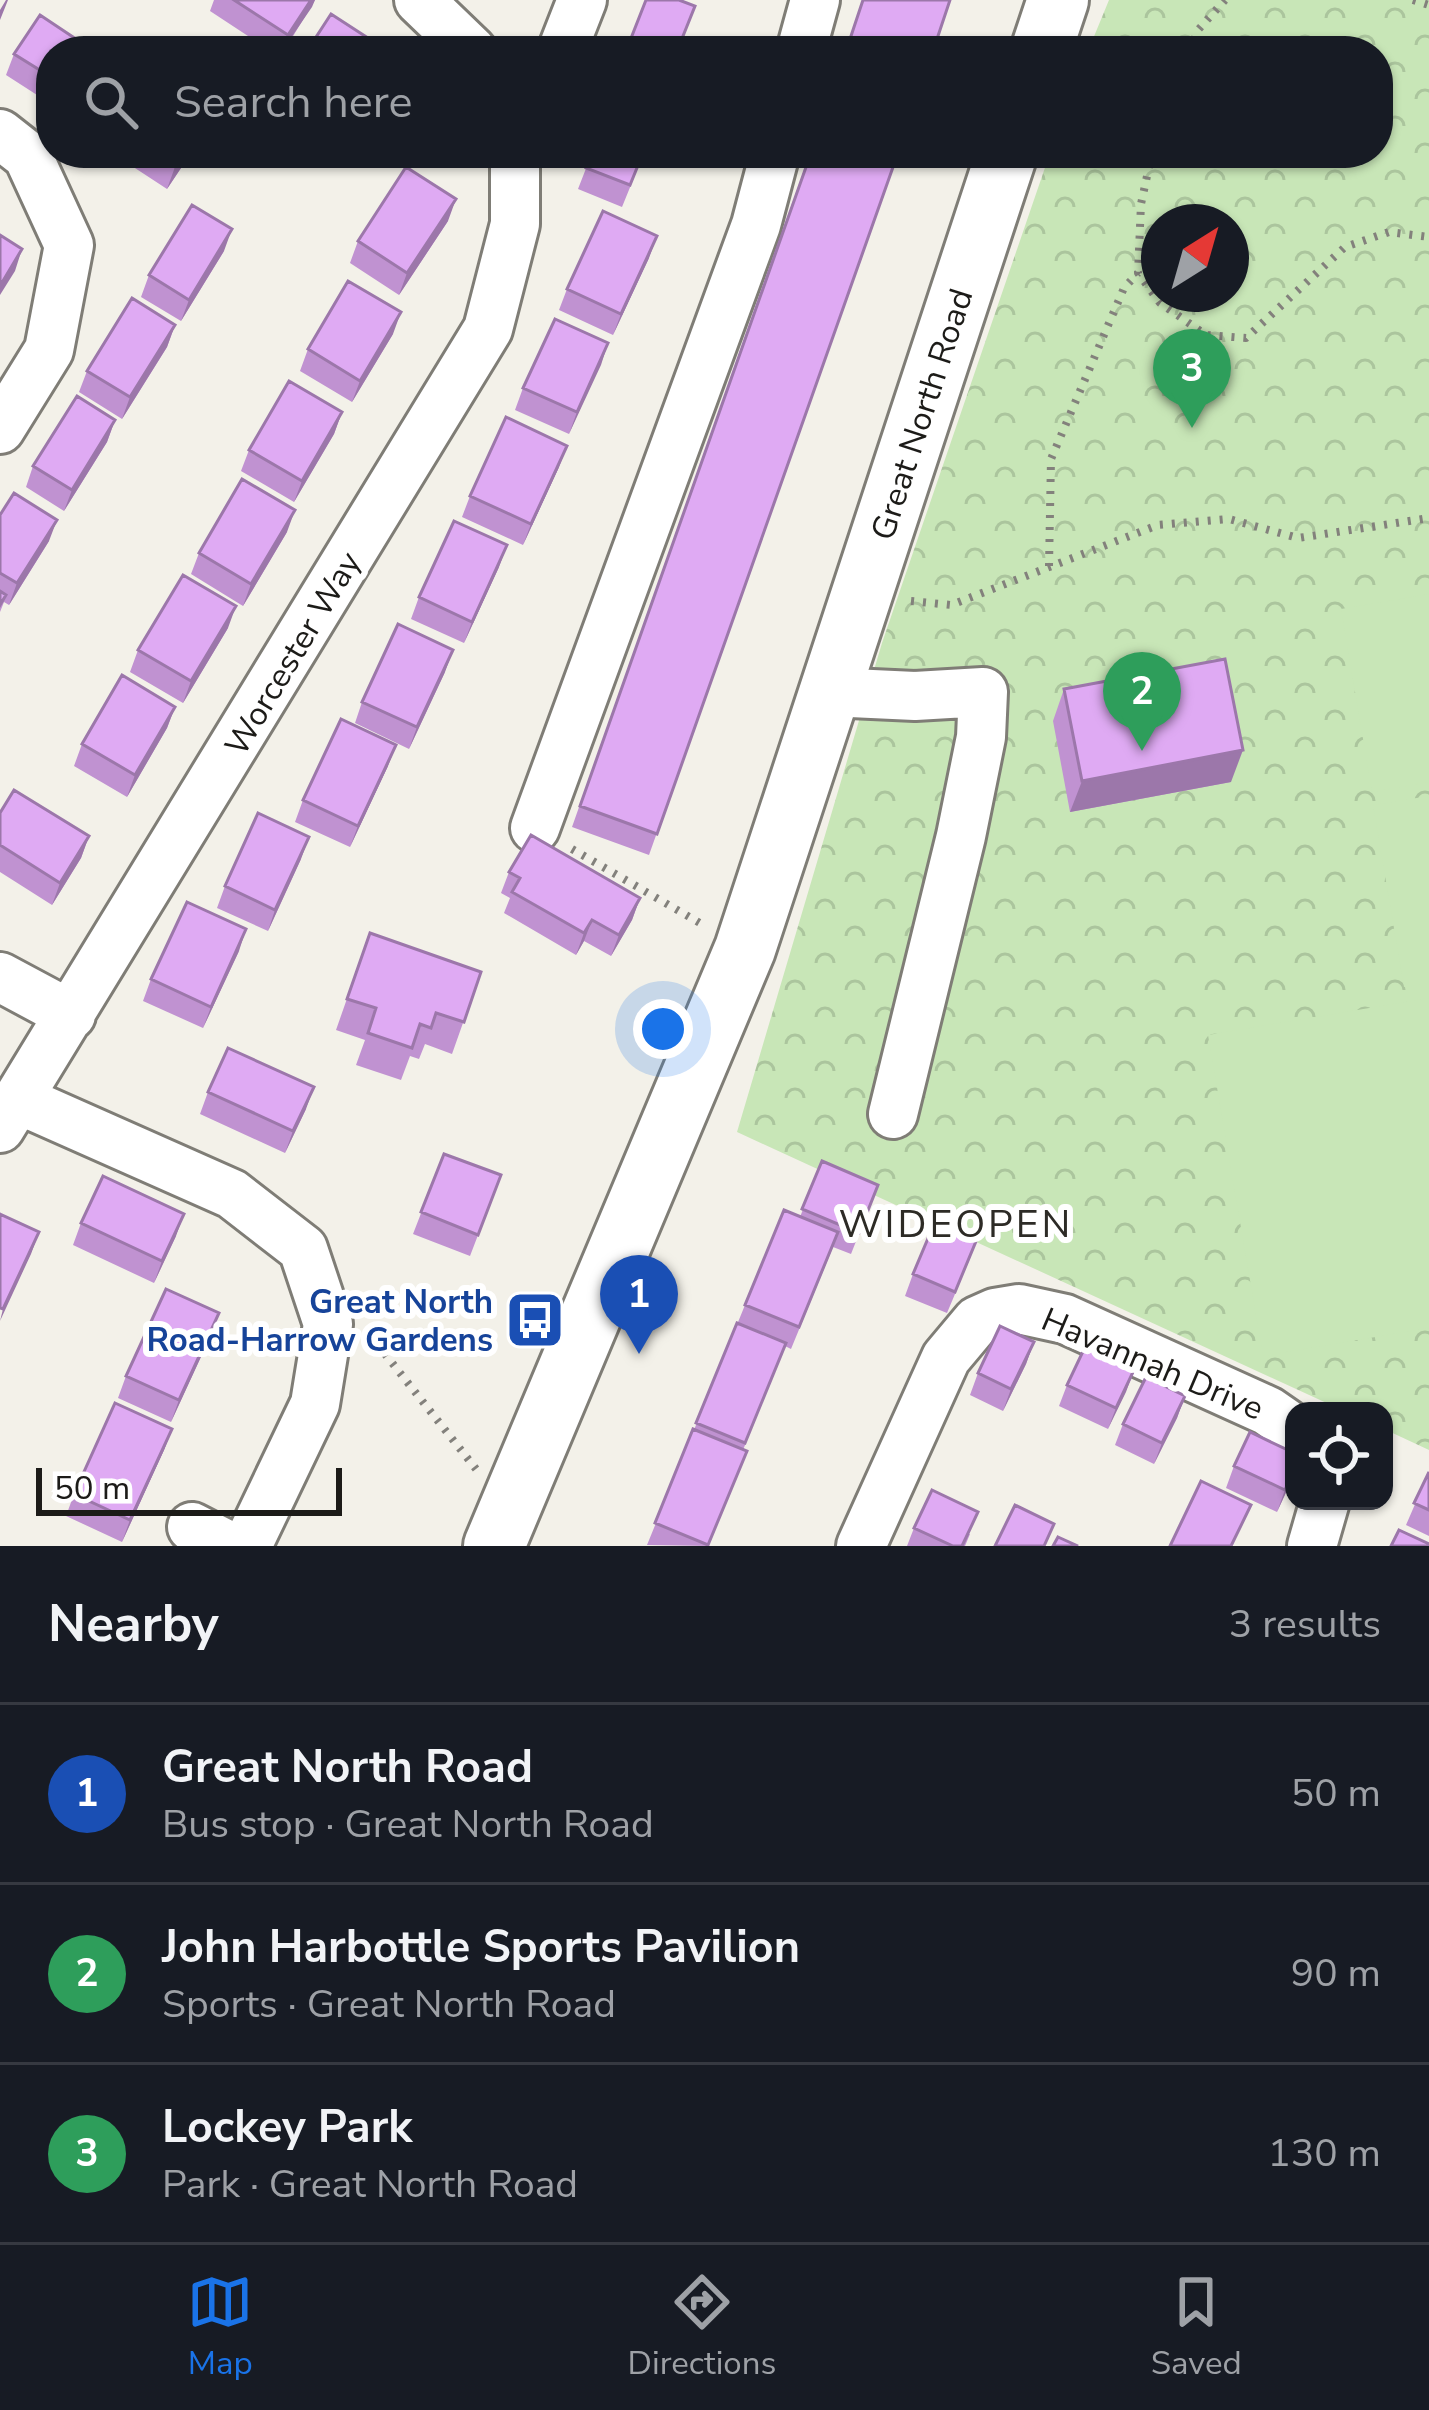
<!DOCTYPE html>
<html lang="en">
<head>
<meta charset="utf-8">
<style>
	:root { --surface:#171b24; --page:#242831; --text:#f1f3f6; --muted:#9ea1a6; --line:#363941; --accent:#1a73e8 }
	body { margin:0; font-family:"Nunito Sans",sans-serif; background:var(--page); color:var(--text) }
	.controls { position:absolute; right:36px; bottom:36px; display:grid; overflow:hidden; border-radius:24px; box-shadow:0 3px 9px #0004 }
	.controls button { width:108px; height:108px; display:grid; place-items:center; padding:0; border:0; border-bottom:3px solid var(--line); background:var(--surface); color:var(--text); font:60px sans-serif }
	.compass { position:absolute; left:1141px; top:204px; width:108px; height:108px; border-radius:50%; background:var(--surface); box-shadow:0 3px 9px #0004; rotate:37deg }
	.scale { position:absolute; left:36px; bottom:30px; width:306px; box-sizing:border-box; padding-left:12px; border:6px solid #1c1b18; border-top:0; font-size:33px; line-height:42px; white-space:nowrap; color:#1c1b18; -webkit-text-stroke:9px #fff; paint-order:stroke }
	.you { position:absolute; left:663px; top:1029px; width:42px; height:42px; margin:-30px; border:9px solid #fff; border-radius:50%; background:#1a73e8; box-shadow:0 0 0 18px #1a73e833 }
	.badge { display:grid; place-items:center; width:78px; height:78px; border-radius:50%; background:var(--accent); color:#fff; font-size:39px; font-weight:700 }
	.pin { position:absolute; translate:-50% -99px; filter:drop-shadow(0 3px 6px #0008) }
	.pin::after { content:''; position:absolute; top:63px; width:42px; height:36px; background:inherit; clip-path:polygon(0 0,100% 0,50% 100%) }
	.list { margin:0; padding:0; list-style:none }
	h2 { display:flex; justify-content:space-between; align-items:center; height:156px; margin:0; padding:0 48px; font-size:51px }
	h2 small { font-size:39px; font-weight:400; color:var(--muted) }
	.list li { display:grid; grid-template-columns:78px 1fr auto; gap:36px; align-items:center; box-sizing:border-box; height:180px; padding:0 48px; border-top:3px solid var(--line) }
	.list b { display:block; font-size:45px; white-space:nowrap }
	.list p { margin:0; font-size:39px; white-space:nowrap; color:var(--muted) }
	.list em { font-size:39px; font-style:normal; color:var(--muted) }
	.icon { flex:none; width:66px; height:66px; fill:none; stroke:currentColor; stroke-width:2; stroke-linecap:round; stroke-linejoin:round }
	.map { position:relative; flex:none; width:1429px; height:1546px; overflow:hidden }
	.search { position:absolute; background:var(--surface); box-shadow:0 3px 9px #0004; left:36px; right:36px; top:36px; height:132px; display:flex; align-items:center; gap:30px; box-sizing:border-box; padding:0 42px; border-radius:48px; color:var(--muted); font-size:45px }
	.sheet { height:696px; background:var(--surface) }
	nav { display:flex; justify-content:space-around; align-items:center; box-sizing:border-box; height:168px; border-top:3px solid var(--line); background:var(--surface); font-size:33px; color:var(--muted) }
	nav a { display:grid; justify-items:center; gap:6px }
	nav .on { color:var(--accent) }
	.map>svg:first-child { display:block }
	.forest { fill:url(#forest-crowns); fill-rule:evenodd }
	.pitch { fill:#c8e6b7 }
	.lines { fill:none; stroke-linecap:round; stroke-linejoin:round }
	.minor-casing { stroke:#7f7d76; stroke-width:54 }
	.major-casing { stroke:#7f7d76; stroke-width:66 }
	.path { stroke:#83817c; stroke-width:8; stroke-dasharray:3 9; stroke-linecap:butt }
	.minor { stroke:#fff; stroke-width:48 }
	.major { stroke:#fff; stroke-width:60 }
	.wall { fill:#c092d1 }
	.shaded-wall { fill:#9c77aa }
	.building { fill:#dfaaf3; stroke:#9c77aa; stroke-width:3 }
	.labels { text-anchor:middle; stroke-width:12; stroke-linejoin:round; paint-order:stroke }
	.street-label { font-size:33px; fill:#1c1b18; stroke:#fff }
	.transit-label { font-size:33px; font-weight:bold; fill:#164399; stroke:#fff; text-anchor:end }
	.quarter-label { font-size:39px; letter-spacing:3px; fill:#2d2b26; stroke:#fff }
</style>
</head>
<body>
<div class="map">
<svg width="1429" height="1546" viewBox="0 0 1429 1546">
	<defs>
		<pattern id="forest-crowns" width="20" height="18" patternUnits="userSpaceOnUse" patternTransform="scale(3)"><rect width="20" height="18" fill="#c8e6b7"/><path d="M2 6a3 3 0 1 1 6 0M12 15a3 3 0 1 1 6 0" fill="none" stroke="#abc59d"/></pattern>
	</defs>
	<rect width="100%" height="100%" fill="#f3f1e9"/>
	<path class="forest" d="M1109,0h320v1450l-45,-21v-18h-40l-607,-279 145,-489 168,-490h328v-102h-290zM1159,222h72v72h-72z"/>
	<path class="pitch" d="M1429,594v188l-57,10 -31,-183z
		M1429,796v187l-25,4 -31,-182z
		M1429,998v330l-166,28 -55,-321z"/>
	<g class="lines">
		<defs>
			<path id="minor" d="M419,0l53,51
				M562,51l20,-51
				M801,51l14,-51
				M0,134l28,22 41,89 -20,105 -49,79
				M829,692l86,4 68,-4 -2,45 -20,99 -68,278
				M535,828l221,-603 19,-72
				M0,977l71,38
				M20,1100l212,94 71,55 25,75 -13,80 -68,142
				M0,1128l488,-799 27,-105v-71
				M192,1527l37,19
				M861,1546l85,-188 31,-37 18,-8 24,-4 46,10 203,92 26,18
				M1312,1546l13,-45"/>
			<path id="major" d="M1041,51l17,-51
				M494,1546l251,-597 262,-796"/>
		</defs>
		<use href="#minor" class="minor-casing"/>
		<use href="#major" class="major-casing"/>
		<path class="path" d="M1413,0l16,5
			M1190,51l8,-21 27,-30
			M1152,153l-11,51 -3,69 22,30 46,32 40,3 99,-91 44,-15 40,5
			M1049,566l2,-107 73,-171 14,-15
			M911,601l40,4 207,-80 71,-6 69,19 131,-20
			M572,849l133,77
			M370,1335l106,134"/>
		<use href="#minor" class="minor"/>
		<use href="#major" class="major"/>
	</g>
	<path class="wall" d="M214,0h101l-31,51h-13l-61,-40z
		M51,51v53l-45,-29 8,-21z
		M112,153h79l-24,36z
		M592,153h52l-22,54 -44,-18z
		M810,153l67,61 -228,641 -77,-28z
		M448,221l-49,74 -49,-32 8,-22z
		M224,251l-43,70 -40,-24 8,-22z
		M649,258l-36,77 -54,-25 8,-21z
		M175,325l-8,22 -45,72 -43,-27 8,-21z
		M393,334l-41,68 -52,-31 8,-22z
		M608,343l-39,91 -54,-24 8,-22z
		M342,412l-8,22 -40,68 -53,-31 8,-21z
		M115,420l-8,22 -43,69 -38,-24 7,-21z
		M559,467l-36,78 -61,-28 8,-21z
		M0,515l49,26 -40,64 -5,-3 -4,10z
		M287,532l-44,74 -52,-32 8,-21z
		M499,567l-35,76 -53,-24 8,-22z
		M228,628l-45,75 -53,-31 8,-22z
		M445,672l-36,77 -54,-26 7,-21z
		M1064,689l167,93 -161,30 -17,-91z
		M175,707l-8,21 -40,69 -53,-31 8,-22z
		M388,766l-38,81 -55,-25 8,-22z
		M0,813l89,23 -8,22 -29,47 -52,-33z
		M301,859l-33,72 -51,-23 8,-22z
		M509,872l131,26 -8,22 -21,36 -27,-15 -8,14 -72,-42 6,-15 -9,-5z
		M370,933l111,39 -29,82 -27,-10 -6,15 -9,-3 -9,24 -45,-15 9,-25 -29,-10z
		M239,951l-36,77 -60,-27 8,-22z
		M208,1092l98,17 -21,44 -85,-39z
		M444,1154l57,21 -31,81 -57,-22z
		M822,1161l48,45 -19,48 -18,-7 -42,102 -6,-3 -42,104 4,1 -39,95 -61,-1 98,-240 55,-88z
		M81,1223l95,13 -22,47 -81,-38z
		M971,1256l-24,57 -42,-17 8,-22z
		M219,1313l-8,22 -40,87 -53,-24 8,-22z
		M1034,1342l-8,22 -23,47 -33,-16 8,-22z
		M1134,1370l-26,59 -49,-23 8,-21z
		M1185,1396l-8,22 -23,46 -39,-19 8,-21z
		M172,1429l-8,21 -42,92 -56,-26 8,-22z
		M1234,1466l60,9 -17,37 -51,-24z
		M1429,1472v64l-23,-11z
		M914,1528l56,6 -5,12h-58z"/>
	<path class="shaded-wall" d="M6,0h2l-8,20v-10z
		M311,0h4l-3,7 -30,44 6,-16z
		M185,153h6l-24,36 8,-22z
		M456,199l-8,22 -49,74 8,-22z
		M232,229l-8,22 -43,70 8,-21z
		M657,236l-8,22 -36,77 8,-21z
		M22,249l-7,22 -15,24v-9z
		M401,312l-8,22 -41,68 8,-21z
		M175,325l-8,22 -45,72 8,-22z
		M608,343l-7,22 -32,69 8,-22z
		M342,412l-8,22 -40,68 8,-21z
		M115,420l-8,22 -43,69 8,-21z
		M567,446l-8,21 -36,78 8,-21z
		M295,510l-8,22 -44,74 8,-22z
		M57,520l-8,21 -40,64 8,-22z
		M507,545l-8,22 -35,76 8,-21z
		M236,606l-8,22 -45,75 8,-22z
		M453,650l-8,22 -36,77 8,-22z
		M175,707l-8,21 -40,69 8,-22z
		M396,745l-8,21 -38,81 8,-21z
		M1243,750l-12,32 -161,30 12,-31z
		M89,836l-8,22 -29,47 8,-22z
		M309,837l-8,22 -33,72 7,-21z
		M640,898l-8,22 -21,36 8,-21z
		M592,920l-8,21 -8,14 8,-22z
		M246,929l-7,22 -36,77 8,-21z
		M314,1087l-8,22 -21,44 8,-22z
		M184,1214l-8,22 -22,47 8,-22z
		M39,1232l-8,22 -31,67 3,-12z
		M219,1313l-8,22 -40,87 8,-22z
		M1034,1342l-8,22 -23,47 8,-22z
		M1134,1370l-8,22 -18,37 8,-21z
		M1185,1396l-8,22 -23,46 8,-21z
		M172,1429l-8,21 -42,92 8,-22z
		M1294,1471v4l-17,37 8,-22z"/>
	<path class="building" d="M234,0h77l-23,35z
		M646,0h33l16,6 -18,45h-51z
		M863,0h87l-17,51h-87z
		M331,14l57,37h-81z
		M40,15l54,36h-43v26l-37,-23z
		M154,153h31l-10,14z
		M592,153h51l-13,32 -44,-17z
		M811,153h87l-241,681 -77,-28z
		M406,167l50,32 -49,74 -49,-32z
		M192,205l40,24 -43,71 -40,-25z
		M603,211l54,25 -36,78 -54,-25z
		M0,235l22,14 -22,37z
		M348,281l53,31 -41,69 -52,-32z
		M132,298l43,27 -45,72 -43,-26z
		M555,319l53,24 -31,69 -54,-24z
		M289,381l53,31 -40,69 -53,-31z
		M77,396l38,24 -43,70 -39,-24z
		M506,417l61,29 -36,78 -61,-28z
		M242,479l53,31 -44,74 -52,-31z
		M14,493l43,27 -40,63 -17,-10v-58z
		M454,521l53,24 -35,77 -53,-25z
		M183,575l53,31 -45,75 -53,-31z
		M0,591l6,4 -6,10z
		M398,624l55,26 -36,77 -55,-25z
		M1225,659l18,91 -161,31 -18,-92z
		M122,675l53,32 -40,68 -53,-31z
		M341,719l55,26 -38,81 -55,-26z
		M14,790l75,46 -29,47 -60,-38v-32z
		M258,813l51,24 -34,73 -50,-24z
		M531,835l109,63 -21,37 -27,-15 -8,13 -72,-41 8,-14 -11,-6z
		M187,902l59,27 -35,78 -60,-28z
		M370,933l111,39 -17,50 -28,-9 -5,15 -11,-4 -8,24 -44,-15 8,-25 -29,-9z
		M228,1048l86,39 -21,44 -85,-39z
		M444,1154l57,21 -23,60 -57,-23z
		M822,1161l56,24 -19,48 -57,-24z
		M103,1176l81,38 -22,47 -81,-38z
		M784,1210l54,22 -39,95 -54,-22z
		M0,1214l39,18 -36,77 -3,-1z
		M937,1217l42,17 -24,58 -42,-18z
		M166,1289l53,24 -40,87 -53,-24z
		M737,1323l49,20 -41,100 -49,-20z
		M1000,1326l34,16 -23,47 -33,-16z
		M1085,1347l49,23 -18,38 -49,-23z
		M1146,1377l39,19 -23,47 -39,-19z
		M115,1403l57,26 -42,91 -56,-26z
		M693,1429l54,22 -39,94 -53,-22z
		M1250,1432l44,21v18l-9,19 -51,-24z
		M1429,1472v38l-15,-7z
		M1201,1481l50,24 -20,41h-61z
		M932,1490l46,22 -16,34h-9l-39,-18z
		M1015,1505l39,19 -10,22h-49z
		M1399,1530l30,14v2h-38z
		M1058,1537l20,9h-25z"/>
	<defs>
		<symbol id="bus-square" viewBox="-11 -11 22 22"><rect x="-9" y="-9" width="18" height="18" rx="4" fill="#1a4fb4" stroke="#fff"/><path d="M-5-6H5V4H4V6H2V4H-2V6H-4V4H-5ZM-3.5-4V0h7V-4ZM-3.5 1.2v1.5H-2V1.2ZM2 1.2v1.5H3.5V1.2Z" fill="#fff"/></symbol>
	</defs>
	<g fill-rule="evenodd">
		<use href="#bus-square" x="502" y="1287" width="66" height="66"/>
	</g>
	<g class="labels">
		<g class="street-label">
			<text transform="translate(921 414) rotate(-72)" y="12">Great North Road</text>
			<text transform="translate(292 653) rotate(-59)" y="12">Worcester Way</text>
			<text transform="translate(1153 1363) rotate(23)" y="12">Havannah Drive</text>
		</g>
		<g class="transit-label">
			<text x="493" y="1313">Great North<tspan x="493" dy="38">Road-Harrow Gardens</tspan></text>
		</g>
		<g class="quarter-label">
			<text x="956" y="1237">WIDEOPEN</text>
		</g>
	</g>
</svg>
<div class="controls">
<button><svg class="icon" aria-label="locate" viewBox="0 0 24 24"><circle cx="12" cy="12" r="6"/><path d="M12 2v4M12 18v4M2 12h4M18 12h4"/></svg></button>
</div>
<svg class="compass" viewBox="-18 -18 36 36"><path d="M0-13l5 13h-10z" fill="#e53935"/><path d="M0 13l5-13h-10z" fill="#9ea1a6"/></svg>
<div class="scale">50 m</div>
<div class="you"></div>
<div class="pin badge" style="left:639px;top:1354px;background:#1a4fb4">1</div>
<div class="pin badge" style="left:1142px;top:751px;background:#2e9e5b">2</div>
<div class="pin badge" style="left:1192px;top:428px;background:#2e9e5b">3</div>
<div class="search"><svg class="icon" aria-label="search" viewBox="0 0 24 24"><circle cx="10" cy="10" r="6"/><path d="M15 15l6 6"/></svg>Search here</div>
</div>
<section class="sheet">
<h2>Nearby<small>3 results</small></h2>
<ul class="list">
<li><span class="badge" style="background:#1a4fb4">1</span><div><b>Great North Road</b><p>Bus stop · Great North Road</p></div><em>50 m</em></li>
<li><span class="badge" style="background:#2e9e5b">2</span><div><b>John Harbottle Sports Pavilion</b><p>Sports · Great North Road</p></div><em>90 m</em></li>
<li><span class="badge" style="background:#2e9e5b">3</span><div><b>Lockey Park</b><p>Park · Great North Road</p></div><em>130 m</em></li>
</ul>
</section>
<nav>
<a class="on"><svg class="icon" aria-label="map" viewBox="0 0 24 24"><path d="M3 6l6-2 6 2 6-2v14l-6 2-6-2-6 2zM9 4v14M15 6v14"/></svg>Map</a>
<a><svg class="icon" aria-label="directions" viewBox="0 0 24 24"><path d="M12 3l9 9-9 9-9-9zM9 14v-3h6M13 9l2 2-2 2"/></svg>Directions</a>
<a><svg class="icon" aria-label="saved" viewBox="0 0 24 24"><path d="M7 4h10v16l-5-4-5 4z"/></svg>Saved</a>
</nav>
</body>
</html>
